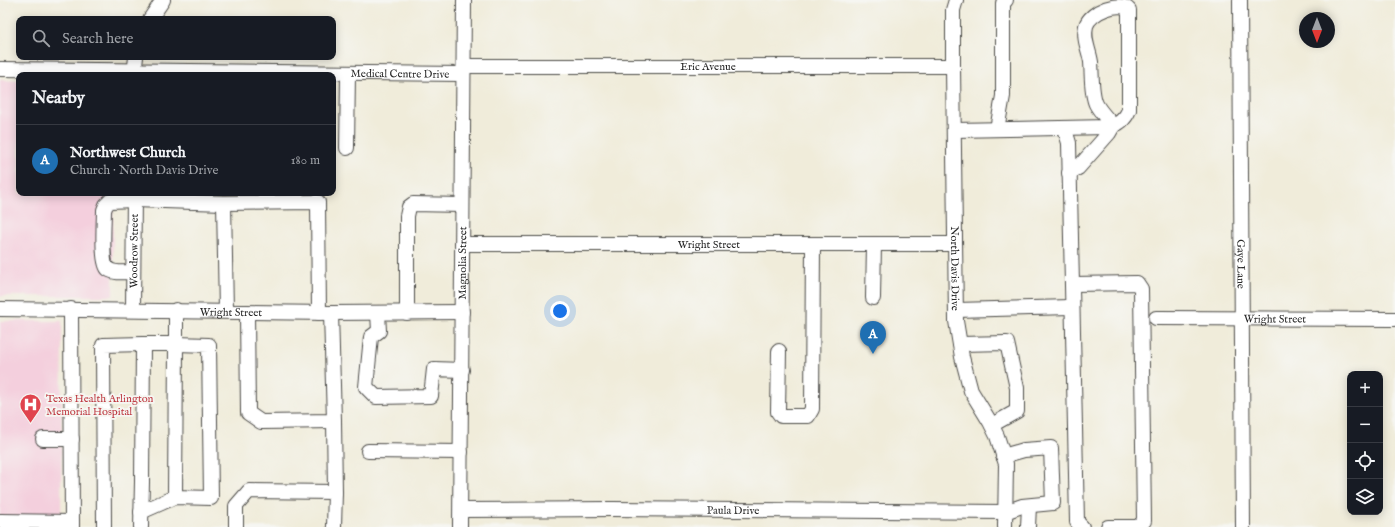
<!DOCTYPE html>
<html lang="en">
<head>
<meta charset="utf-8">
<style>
	:root { --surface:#171b24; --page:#20242c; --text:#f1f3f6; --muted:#9ea1a6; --line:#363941; --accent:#1f6fb2 }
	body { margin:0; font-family:"IM FELL English",serif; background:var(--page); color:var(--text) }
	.controls { position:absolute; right:12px; bottom:12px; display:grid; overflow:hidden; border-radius:8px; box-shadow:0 2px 10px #0003 }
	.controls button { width:36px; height:36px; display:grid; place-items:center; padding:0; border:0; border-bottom:1px solid var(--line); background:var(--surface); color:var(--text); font:20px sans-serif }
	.compass { position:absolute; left:1299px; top:12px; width:36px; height:36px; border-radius:50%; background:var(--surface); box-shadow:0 2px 10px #0003; rotate:180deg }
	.you { position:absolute; left:560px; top:311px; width:14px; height:14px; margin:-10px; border:3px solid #fff; border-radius:50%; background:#1a73e8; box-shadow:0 0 0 6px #1a73e833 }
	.badge { display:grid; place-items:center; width:26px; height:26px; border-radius:50%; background:var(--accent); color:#fff; font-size:13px; font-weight:700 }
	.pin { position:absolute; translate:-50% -33px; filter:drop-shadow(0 1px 2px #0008) }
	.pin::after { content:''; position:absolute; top:21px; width:14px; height:12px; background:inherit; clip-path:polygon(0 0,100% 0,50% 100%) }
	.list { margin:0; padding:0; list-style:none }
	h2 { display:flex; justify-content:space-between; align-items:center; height:52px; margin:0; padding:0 16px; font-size:17px }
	h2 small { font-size:13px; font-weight:400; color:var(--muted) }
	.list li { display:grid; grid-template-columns:26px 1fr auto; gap:12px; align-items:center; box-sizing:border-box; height:72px; padding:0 16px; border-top:1px solid var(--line) }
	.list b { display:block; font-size:15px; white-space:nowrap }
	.list p { margin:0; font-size:13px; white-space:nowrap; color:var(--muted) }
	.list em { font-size:13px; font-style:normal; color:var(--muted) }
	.icon { flex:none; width:22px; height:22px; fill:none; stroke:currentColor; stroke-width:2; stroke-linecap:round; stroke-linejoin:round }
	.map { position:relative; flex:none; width:1395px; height:527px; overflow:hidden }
	.search { position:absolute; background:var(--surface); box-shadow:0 2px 10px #0003; left:16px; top:16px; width:320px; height:44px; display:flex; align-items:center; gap:10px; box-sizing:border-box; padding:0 14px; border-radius:8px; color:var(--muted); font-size:15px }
	.panel { position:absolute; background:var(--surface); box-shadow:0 2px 10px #0003; left:16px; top:72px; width:320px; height:124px; border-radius:8px }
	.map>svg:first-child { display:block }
	.built { fill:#f4cfdd }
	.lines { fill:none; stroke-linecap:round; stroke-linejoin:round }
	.minor-casing { stroke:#494845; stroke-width:16 }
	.minor { stroke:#fff; stroke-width:14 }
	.labels { text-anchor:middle; stroke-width:3.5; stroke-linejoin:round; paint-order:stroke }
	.street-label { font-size:11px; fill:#2b2b2b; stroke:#f6f6f2 }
	.health-label { font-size:11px; fill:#be3a42; stroke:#f6f6f2; text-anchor:start }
</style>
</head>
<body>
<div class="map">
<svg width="1395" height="527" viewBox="0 0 1395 527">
	<rect width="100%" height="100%" fill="#f6f6f2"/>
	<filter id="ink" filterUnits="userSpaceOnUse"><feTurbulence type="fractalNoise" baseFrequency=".025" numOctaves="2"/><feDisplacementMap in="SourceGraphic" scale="8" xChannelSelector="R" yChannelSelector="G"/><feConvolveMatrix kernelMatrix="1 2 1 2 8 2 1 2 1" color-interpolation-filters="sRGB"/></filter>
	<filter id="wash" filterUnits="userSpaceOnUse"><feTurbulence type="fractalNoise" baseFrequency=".012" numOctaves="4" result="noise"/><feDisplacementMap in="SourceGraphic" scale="16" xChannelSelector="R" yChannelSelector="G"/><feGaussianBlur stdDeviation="0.9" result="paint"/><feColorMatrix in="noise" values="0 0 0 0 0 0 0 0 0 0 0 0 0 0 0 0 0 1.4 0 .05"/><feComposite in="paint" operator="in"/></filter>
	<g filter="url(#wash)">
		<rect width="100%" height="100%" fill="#f0ecda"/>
		<path class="built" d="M0,80l19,1v112h94v103h-113z
			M0,321h62l-1,206h-61z"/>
	</g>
	<g filter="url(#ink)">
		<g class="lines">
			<defs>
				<g id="minor">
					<path id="s1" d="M956,0l-3,10v56l3,255 6,36 9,34 19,31 7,14 9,28 -1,63"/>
					<path id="s2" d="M1240,0l3,527"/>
					<path d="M150,19l13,-19"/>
					<path id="s3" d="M464,66h489"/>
					<path id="s4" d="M0,69l463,5"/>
					<path d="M134,75l2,-18"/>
					<path d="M1061,128l5,5 3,10 8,379 5,5"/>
					<path d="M997,129l6,-33v-93l3,-3"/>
					<path d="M954,130l154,-3c10,-2 17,-7 21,-17v-100c-8,-10 -39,1 -43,16 -3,14 3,23 5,36 1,12 0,31 5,42 4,8 12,15 17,22l-4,7 -31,35 -9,5"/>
					<path d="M347,148l1,-75"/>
					<path d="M224,203l2,108"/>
					<path id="s5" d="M462,244h493"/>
					<path d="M133,272c-7,0 -18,2 -25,-3 -7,-5 -4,-49 -4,-59l2,-5 4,-4 24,-1 90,3 94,-1 1,111"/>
					<path d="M1072,284l65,-1 4,6 3,232 -6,6h-30"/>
					<path d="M873,298l1,-54"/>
					<path id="s6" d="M0,309l331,4 131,-1"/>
					<path d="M71,309l1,218"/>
					<path id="s7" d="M133,310l1,-117"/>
					<path d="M956,310l116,-3"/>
					<path d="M247,312l1,101 13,9 73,-1 -3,-108"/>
					<path d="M378,313l1,18 -8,6 -5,50 10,10 55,-1 3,-27 28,1"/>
					<path d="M407,313v-97l2,-9 4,-3 49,1"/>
					<path id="s8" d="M1156,318l239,1"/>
					<path d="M960,344l47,-1 10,45v23l-25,14"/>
					<path d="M779,351l-1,61 3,4h27l4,-7 1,-165"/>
					<path d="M334,421l1,71"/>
					<path d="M43,439h29"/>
					<path d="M368,451l93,1"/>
					<path id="s9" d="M461,510l151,-1 393,3 17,-6 31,-3 -2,-55 -27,2 -21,6"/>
					<path d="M141,512l34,-15 36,1 -2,-153 -33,-1 -1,153"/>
					<path d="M0,521l72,1"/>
					<path d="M104,527l-1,-182 40,-1"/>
					<path d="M141,527l1,-45 1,-138h33v-34"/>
					<path d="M236,527v-21l13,-15 86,1 -1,35"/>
					<path id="s10" d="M460,527l4,-527"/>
					<path d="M1028,527l1,-21"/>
				</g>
			</defs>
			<use href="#minor" class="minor-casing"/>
			<use href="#minor" class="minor"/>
		</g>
	</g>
	<defs>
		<symbol id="hospital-pin" viewBox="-11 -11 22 30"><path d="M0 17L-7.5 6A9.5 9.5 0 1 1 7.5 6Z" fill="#e0444e" stroke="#f6f6f2"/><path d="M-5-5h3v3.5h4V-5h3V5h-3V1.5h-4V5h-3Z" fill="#fff"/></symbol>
	</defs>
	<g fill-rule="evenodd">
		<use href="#hospital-pin" x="18" y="392" width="25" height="34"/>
	</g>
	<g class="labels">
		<g class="street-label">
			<text dy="4" stroke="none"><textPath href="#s3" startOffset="244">Eric Avenue</textPath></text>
			<text dy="4" stroke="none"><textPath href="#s4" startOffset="400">Medical Centre Drive</textPath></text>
			<text dy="4" stroke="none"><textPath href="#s5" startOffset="247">Wright Street</textPath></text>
			<text dy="4" stroke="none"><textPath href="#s7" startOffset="59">Woodrow Street</textPath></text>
			<text dy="4" stroke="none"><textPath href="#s10" startOffset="264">Magnolia Street</textPath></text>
			<text dy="4" stroke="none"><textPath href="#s2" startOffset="264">Gaye Lane</textPath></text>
			<text dy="4" stroke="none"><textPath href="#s1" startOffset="269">North Davis Drive</textPath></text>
			<text dy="4" stroke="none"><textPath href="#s6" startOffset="231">Wright Street</textPath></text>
			<text dy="4" stroke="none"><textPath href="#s8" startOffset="119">Wright Street</textPath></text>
			<text dy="4" stroke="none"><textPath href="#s9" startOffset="272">Paula Drive</textPath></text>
		</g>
		<g class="health-label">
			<text x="46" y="402">Texas Health Arlington<tspan x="46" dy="13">Memorial Hospital</tspan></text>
		</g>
	</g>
</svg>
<div class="controls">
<button>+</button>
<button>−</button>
<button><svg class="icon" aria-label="locate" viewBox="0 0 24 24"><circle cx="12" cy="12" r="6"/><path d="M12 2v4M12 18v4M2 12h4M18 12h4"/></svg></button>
<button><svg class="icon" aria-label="layers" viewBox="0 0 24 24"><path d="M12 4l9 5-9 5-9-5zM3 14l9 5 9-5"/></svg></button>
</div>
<svg class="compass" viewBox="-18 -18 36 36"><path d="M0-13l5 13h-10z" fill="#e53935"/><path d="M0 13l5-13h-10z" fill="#9ea1a6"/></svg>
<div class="you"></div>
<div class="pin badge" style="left:873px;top:354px">A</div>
<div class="search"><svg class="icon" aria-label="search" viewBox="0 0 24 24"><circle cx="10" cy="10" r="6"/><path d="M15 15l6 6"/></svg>Search here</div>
<section class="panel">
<h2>Nearby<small></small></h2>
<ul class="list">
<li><span class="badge">A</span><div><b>Northwest Church</b><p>Church · North Davis Drive</p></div><em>180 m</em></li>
</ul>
</section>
</div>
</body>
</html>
